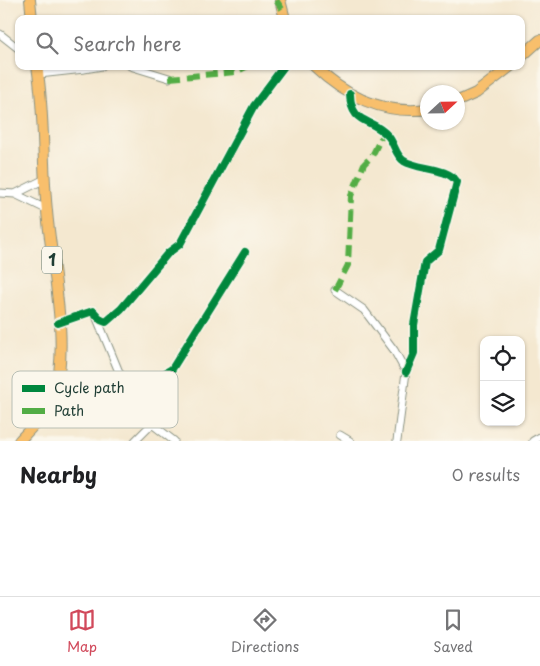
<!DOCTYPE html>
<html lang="en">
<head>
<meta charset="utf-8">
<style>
	:root { --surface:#fff; --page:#f2f2f2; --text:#202124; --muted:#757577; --line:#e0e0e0; --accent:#d1495b }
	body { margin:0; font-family:"Playpen Sans",sans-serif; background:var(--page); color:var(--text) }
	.controls { position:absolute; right:15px; bottom:15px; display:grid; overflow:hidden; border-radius:10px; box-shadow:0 1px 4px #0004 }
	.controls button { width:45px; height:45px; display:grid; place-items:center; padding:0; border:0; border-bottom:1px solid var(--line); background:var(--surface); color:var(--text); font:25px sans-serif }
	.compass { position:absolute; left:420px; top:85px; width:45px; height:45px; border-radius:50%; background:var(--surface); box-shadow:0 1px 4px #0004; rotate:68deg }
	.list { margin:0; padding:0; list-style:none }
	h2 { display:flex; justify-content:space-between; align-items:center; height:65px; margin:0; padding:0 20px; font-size:21px }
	h2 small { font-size:16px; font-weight:400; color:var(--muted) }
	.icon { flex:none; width:28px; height:28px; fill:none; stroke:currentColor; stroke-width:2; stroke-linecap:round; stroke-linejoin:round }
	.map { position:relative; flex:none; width:540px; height:441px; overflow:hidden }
	.search { position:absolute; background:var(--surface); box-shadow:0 1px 4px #0004; left:15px; right:15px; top:15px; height:55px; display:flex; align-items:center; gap:12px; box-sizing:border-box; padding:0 18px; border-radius:10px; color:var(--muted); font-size:19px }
	.sheet { height:155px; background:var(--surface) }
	nav { display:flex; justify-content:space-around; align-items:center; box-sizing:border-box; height:70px; border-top:1px solid var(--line); background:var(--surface); font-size:14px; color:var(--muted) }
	nav a { display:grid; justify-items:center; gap:2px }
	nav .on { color:var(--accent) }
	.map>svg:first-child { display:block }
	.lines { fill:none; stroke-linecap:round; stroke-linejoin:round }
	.street-casing { stroke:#8a9282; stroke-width:9 }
	.primary-casing { stroke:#8a9282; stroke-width:12 }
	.street { stroke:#fff; stroke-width:7 }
	.primary { stroke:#f8bf6c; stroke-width:10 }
	.quiet { stroke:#52ad45; stroke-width:6; stroke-dasharray:12 6; stroke-linecap:butt }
	.cycleway-casing { stroke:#fbf7ec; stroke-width:11 }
	.cycleway { stroke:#00873e; stroke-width:8 }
	.labels { text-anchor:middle; stroke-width:4.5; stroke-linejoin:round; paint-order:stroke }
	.shield { fill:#fbf7ec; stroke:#61756b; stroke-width:1 }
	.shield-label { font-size:16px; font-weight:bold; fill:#1f3d34 }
	.key { fill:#fbf7ec; stroke:#b9bfb5; stroke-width:1 }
	.key-label { font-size:14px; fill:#1f3d34 }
</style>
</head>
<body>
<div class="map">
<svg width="540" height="441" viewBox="0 0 540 441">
	<rect width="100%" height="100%" fill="#fbf7ec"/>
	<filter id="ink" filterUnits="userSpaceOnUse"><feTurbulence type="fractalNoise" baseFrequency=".02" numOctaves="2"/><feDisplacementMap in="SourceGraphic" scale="10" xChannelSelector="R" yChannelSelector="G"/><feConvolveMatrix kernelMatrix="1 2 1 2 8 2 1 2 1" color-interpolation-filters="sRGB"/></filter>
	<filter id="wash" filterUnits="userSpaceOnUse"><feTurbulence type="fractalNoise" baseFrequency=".0096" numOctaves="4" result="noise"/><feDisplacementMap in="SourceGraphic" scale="20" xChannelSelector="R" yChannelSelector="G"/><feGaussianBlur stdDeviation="1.12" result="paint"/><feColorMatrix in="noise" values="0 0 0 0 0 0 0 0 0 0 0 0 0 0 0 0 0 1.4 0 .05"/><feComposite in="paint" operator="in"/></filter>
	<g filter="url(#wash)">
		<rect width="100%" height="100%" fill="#f4e8d0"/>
	</g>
	<g filter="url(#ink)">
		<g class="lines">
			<defs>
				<path id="street" d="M0,34l19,15
					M130,66l39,12
					M85,67l-1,2 18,-3
					M39,74l45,-5
					M350,94c1,32 22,23 38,42 7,8 7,19 16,25 15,9 43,6 53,21l-18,68 -14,12 -11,63v28l-8,19
					M0,193l15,1 31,15
					M15,194l30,-15
					M335,290l29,20 30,40 12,22 -9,69
					M96,316l30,73 26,35 -17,17
					M58,323l35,-12 8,9 5,2 15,-13 47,-56 12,-9 74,-138 30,-40
					M50,404l22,2 16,-3 28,-13 27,-4 29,-17 73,-117
					M152,424l22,17
					M340,435l10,6
					M533,441l7,-4"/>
				<path id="primary" d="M30,0l2,19
					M280,0l5,19
					M521,57l19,-17
					M314,66c31,30 70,49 114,43
					M458,101l18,-8 35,-27
					M19,441c14,-15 29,-29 36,-49 15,-49 -4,-130 -8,-181 -5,-48 -2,-97 -10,-145"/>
			</defs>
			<use href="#street" class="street-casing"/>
			<use href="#primary" class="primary-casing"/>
			<use href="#street" class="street"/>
			<use href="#primary" class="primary"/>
			<path class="quiet" d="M276,0l6,9
				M169,78l67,-6 12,-6
				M335,290l13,-25 3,-69 13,-32 8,-8 12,-24"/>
			<defs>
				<path id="cycleway" d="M350,94c1,32 22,23 38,42 7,8 7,19 16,25 15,9 43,6 53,21l-18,68 -14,12 -11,63v28l-8,19
					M58,323l35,-12 8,9 5,2 15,-13 47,-56 12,-9 74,-138 30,-40
					M50,404l22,2 16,-3 28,-13 27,-4 29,-17 73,-117"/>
			</defs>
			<use href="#cycleway" class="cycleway-casing"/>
			<use href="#cycleway" class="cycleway"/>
		</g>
	</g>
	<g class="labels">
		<rect class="shield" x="42" y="246.5" width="20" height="27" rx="4"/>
		<g class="shield-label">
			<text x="52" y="266">1</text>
		</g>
	</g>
	<rect x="12" y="371" width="166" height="57" rx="8" class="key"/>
	<rect x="22" y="385" width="23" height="7" fill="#00873e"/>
	<rect x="22" y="408" width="23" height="6" fill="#52ad45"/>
	<g class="key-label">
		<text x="54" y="393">Cycle path</text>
		<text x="54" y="416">Path</text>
	</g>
</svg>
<div class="controls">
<button><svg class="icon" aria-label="locate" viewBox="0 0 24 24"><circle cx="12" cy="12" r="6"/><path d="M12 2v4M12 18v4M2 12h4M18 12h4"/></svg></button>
<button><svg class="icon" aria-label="layers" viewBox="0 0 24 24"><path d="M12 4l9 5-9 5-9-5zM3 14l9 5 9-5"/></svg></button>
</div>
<svg class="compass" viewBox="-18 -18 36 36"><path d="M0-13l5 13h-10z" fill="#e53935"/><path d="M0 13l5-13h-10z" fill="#757577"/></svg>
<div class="search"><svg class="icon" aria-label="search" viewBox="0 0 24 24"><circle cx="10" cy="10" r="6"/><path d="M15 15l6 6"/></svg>Search here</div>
</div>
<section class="sheet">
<h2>Nearby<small>0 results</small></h2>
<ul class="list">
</ul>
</section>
<nav>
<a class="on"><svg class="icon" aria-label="map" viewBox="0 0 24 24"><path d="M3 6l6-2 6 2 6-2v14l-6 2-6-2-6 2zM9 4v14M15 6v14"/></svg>Map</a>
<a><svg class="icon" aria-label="directions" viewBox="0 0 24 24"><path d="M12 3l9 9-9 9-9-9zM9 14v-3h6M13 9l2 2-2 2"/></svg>Directions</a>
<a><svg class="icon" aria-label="saved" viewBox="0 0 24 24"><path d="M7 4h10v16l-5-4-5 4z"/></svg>Saved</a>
</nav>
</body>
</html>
